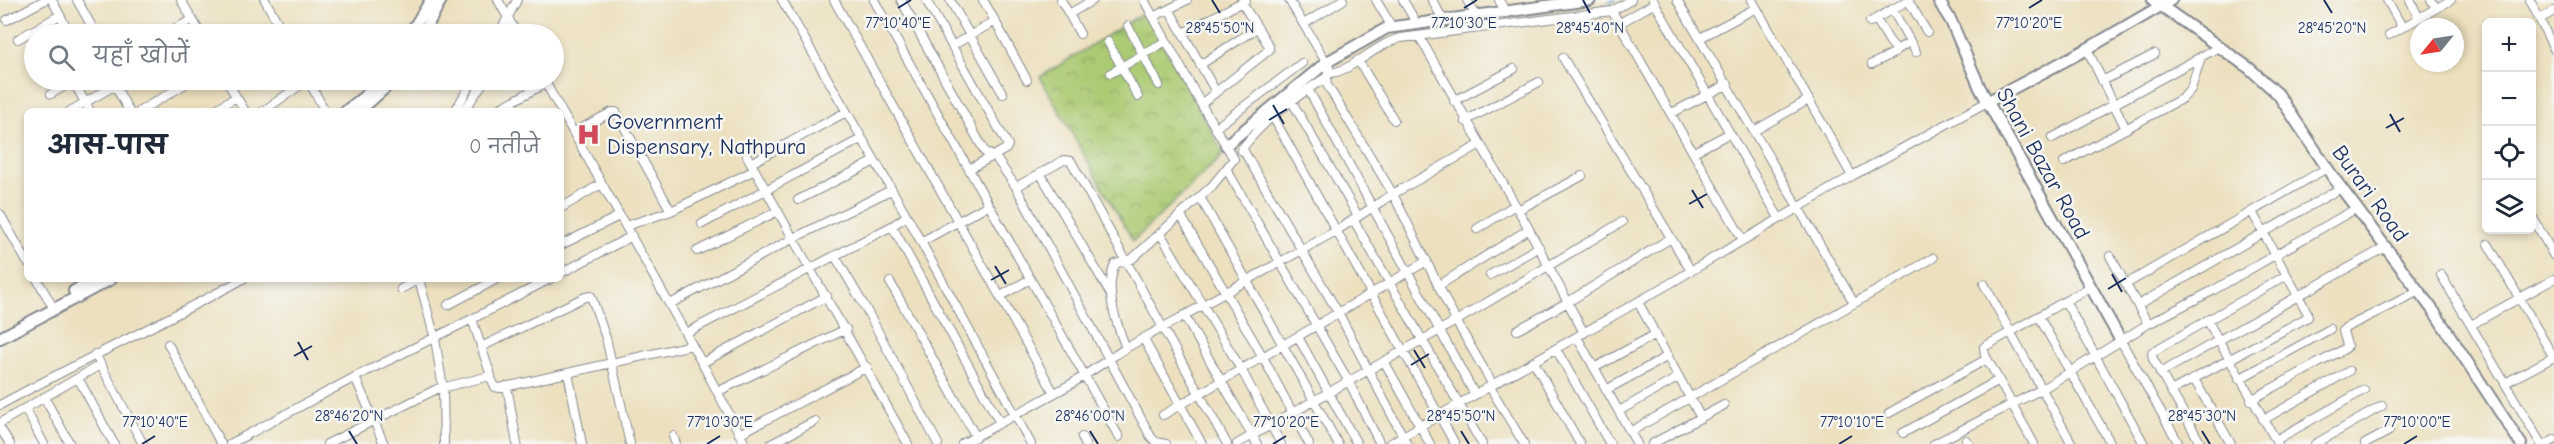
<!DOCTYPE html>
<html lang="hi">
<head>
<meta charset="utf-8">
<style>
	:root { --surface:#fff; --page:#f6f6f7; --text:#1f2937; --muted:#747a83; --line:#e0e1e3 }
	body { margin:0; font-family:"Comic Neue","Playpen Sans Deva",sans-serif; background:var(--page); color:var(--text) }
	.controls { position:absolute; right:18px; top:18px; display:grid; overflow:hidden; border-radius:9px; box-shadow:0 3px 9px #0003 }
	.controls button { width:54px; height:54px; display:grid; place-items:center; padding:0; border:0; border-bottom:2px solid var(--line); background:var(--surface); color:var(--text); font:30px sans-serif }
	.compass { position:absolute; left:2410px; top:18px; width:54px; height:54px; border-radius:50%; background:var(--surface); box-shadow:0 3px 9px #0003; rotate:240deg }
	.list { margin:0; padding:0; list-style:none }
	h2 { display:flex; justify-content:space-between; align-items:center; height:78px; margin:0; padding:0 24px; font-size:26px }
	h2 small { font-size:20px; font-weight:400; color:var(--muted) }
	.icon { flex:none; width:33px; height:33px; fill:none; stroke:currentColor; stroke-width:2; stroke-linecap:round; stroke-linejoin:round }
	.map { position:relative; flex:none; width:2554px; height:444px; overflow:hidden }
	.search { position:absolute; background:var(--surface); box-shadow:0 3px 9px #0003; left:24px; top:24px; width:540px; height:66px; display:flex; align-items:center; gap:15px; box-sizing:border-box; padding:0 21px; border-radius:33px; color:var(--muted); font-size:22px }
	.panel { position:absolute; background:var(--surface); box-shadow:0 3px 9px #0003; left:24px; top:108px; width:540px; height:174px; border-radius:9px }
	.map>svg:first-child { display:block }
	.park { fill:url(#park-crowns); stroke:#637d68; stroke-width:1.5 }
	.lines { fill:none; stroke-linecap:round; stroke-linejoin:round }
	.stream { stroke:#4da4ca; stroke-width:2 }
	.street-casing { stroke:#84888e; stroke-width:10 }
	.secondary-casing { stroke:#84888e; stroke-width:14 }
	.street { stroke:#fff; stroke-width:8 }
	.secondary { stroke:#fff; stroke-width:10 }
	.ticks { fill:none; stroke:#1b2f5e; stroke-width:2 }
	.labels { text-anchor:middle; stroke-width:5; stroke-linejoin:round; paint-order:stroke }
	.poi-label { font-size:22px; fill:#1b2f5e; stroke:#f6f6f2; text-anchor:start }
	.street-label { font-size:22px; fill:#1b2f5e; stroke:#f6f6f2 }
	.ticks-label { font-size:15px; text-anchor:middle; fill:#1b2f5e; stroke:#f6f6f2; stroke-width:5; stroke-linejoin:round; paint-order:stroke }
</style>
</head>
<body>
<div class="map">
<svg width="2554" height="444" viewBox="0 0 2554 444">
	<defs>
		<pattern id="park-crowns" width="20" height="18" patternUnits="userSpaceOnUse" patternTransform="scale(1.5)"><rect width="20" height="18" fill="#abcb73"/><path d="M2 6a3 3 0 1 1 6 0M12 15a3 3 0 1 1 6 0" fill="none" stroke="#8aa562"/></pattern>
	</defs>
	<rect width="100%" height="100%" fill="#f6f6f2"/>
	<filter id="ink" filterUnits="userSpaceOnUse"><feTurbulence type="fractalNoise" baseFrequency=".0167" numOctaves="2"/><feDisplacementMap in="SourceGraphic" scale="12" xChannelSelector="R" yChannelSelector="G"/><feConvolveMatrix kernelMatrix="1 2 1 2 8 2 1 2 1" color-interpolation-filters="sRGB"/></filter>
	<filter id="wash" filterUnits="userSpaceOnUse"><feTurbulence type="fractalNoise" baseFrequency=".008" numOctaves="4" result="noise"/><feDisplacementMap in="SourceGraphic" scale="24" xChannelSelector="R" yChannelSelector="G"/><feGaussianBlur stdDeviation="1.35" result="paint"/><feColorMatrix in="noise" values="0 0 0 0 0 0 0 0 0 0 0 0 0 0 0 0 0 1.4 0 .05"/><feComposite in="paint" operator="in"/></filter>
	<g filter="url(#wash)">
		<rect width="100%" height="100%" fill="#ece0bf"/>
		<path class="park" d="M1145,12l79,142 -91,87 -93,-164z"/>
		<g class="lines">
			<path class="stream" d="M1608,2l8,-2"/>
		</g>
	</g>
	<g filter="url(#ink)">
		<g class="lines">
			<defs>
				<path id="street" d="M52,0l18,34
					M77,0l19,34
					M181,0l20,34
					M265,0l19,34
					M498,0l19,34
					M782,0l125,216 -15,10
					M834,0l220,393
					M874,0l245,437
					M901,0l84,152 11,6 20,29 135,250 5,5 10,2
					M926,0l82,145 -2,4 -37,20
					M950,0l53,94
					M1061,0l19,34
					M1289,0l40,67 -3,16 67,111 63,127 37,64
					M1376,0l16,27
					M1403,0l14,24
					M1432,0l12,21
					M1467,0l10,17
					M1499,0l7,13
					M1653,0l126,218
					M1677,0l177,303
					M1752,0l100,176
					M1908,0l19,32
					M2387,0l15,27
					M2410,0l9,18
					M2431,0l5,8
					M2530,0l24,49
					M1169,9l47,83
					M1892,9l24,43
					M1612,11l19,-11
					M1069,14l24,-14
					M1153,17l34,-17
					M1876,19l14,23 7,8 12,-8
					M2540,19l14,-8
					M7,20l38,-20
					M995,21l32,59
					M1870,22l39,-22
					M1620,23l35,-20
					M1304,24l39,-24
					M1128,26l31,59
					M1183,33l63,-33
					M164,34l28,-14
					M499,34l18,-34
					M2389,35l62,-35
					M1419,36l110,193 55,104
					M1700,38l56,-30
					M18,39l42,-24
					M1108,42l30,55
					M952,46l43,-25 -12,-21
					M2087,49l39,80
					M32,55l2,-2
					M1563,58l128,213
					M1358,60l36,60
					M1872,64l22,-11
					M1200,65l57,-37
					M1111,73l55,-32
					M1330,73c21,-1 45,-29 71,-35l211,-27 131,229
					M112,80l17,31
					M226,80l19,31
					M544,80l158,283 43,81
					M73,81l17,30
					M2102,81l53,-27
					M1308,89l167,306
					M51,94l24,-14
					M1291,100l67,116
					M1454,101l60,-32
					M1201,104l68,-54v-4l-27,-43
					M70,111l46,-26
					M140,111l52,-31
					M213,111l23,-14
					M263,111l45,-31 17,31
					M455,111l18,-31
					M464,111l21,-31
					M495,111l51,-28
					M1672,113l56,-29
					M1272,115l183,329
					M1465,121l74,-39
					M1215,128l87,-65
					M1754,131l54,-31
					M574,132l38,-20h4l55,99
					M2052,138l167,-91
					M1242,148l97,166 68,130
					M1241,150c23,-31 52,-51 84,-72
					M1694,152l36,-19
					M747,156l161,288
					M2064,162l119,-64 8,-9 10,-32
					M751,163l95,-51
					M1227,170l122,212 31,62
					M1040,173l71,122
					M1016,187l48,-27 7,1 156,283
					M1200,197l138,247
					M798,200l77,-39
					M561,208l40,-24
					M1518,210l64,-34
					M0,214l27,48
					M1180,214l83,143 46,87
					M907,216l124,228
					M2533,218l21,38
					M1353,219l129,225
					M702,224l159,-85
					M626,226l45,-15 84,-41
					M1477,229l38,-24
					M1160,233l81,136 40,75
					M921,242l67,-37
					M2488,244l66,114
					M561,245l58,-29
					M697,251l81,-40
					M835,256l30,51 73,137
					M2110,256l38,68
					M561,273l71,-37
					M1490,275l49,-28
					M2441,275l100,169
					M37,279l17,30
					M890,282l86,155
					M1984,284l88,160
					M2126,284l201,-116
					M1438,286l91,-57
					M401,289l18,-10 16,60 8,49 1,56
					M1001,296l29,-17
					M2065,301l79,143
					M1638,302l63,116
					M670,304l124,-66 97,-48
					M448,305l49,-26
					M2138,305l203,-117
					M1184,315l73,129
					M2039,317l72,127
					M2207,320l71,124
					M2471,325l83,-46
					M1517,330l51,-28 103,-64
					M686,333l206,-107 108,197
					M1298,337l59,107
					M1577,337l60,107
					M1143,338l59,106
					M2121,341l58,103
					M168,344l53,100
					M481,347l104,-50 6,-1 15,42 24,106
					M1126,348c-10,-26 -22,-57 -11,-84l17,-5 80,-73 22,-27 -33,-55 -57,-104
					M1556,349l54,95
					M95,354l48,90
					M1384,361l46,83
					M1534,362l46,82
					M702,363l125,-67
					M1594,368l62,-34
					M568,373l14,71
					M2160,373l226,-126
					M491,376l-19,-57 78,-40
					M355,377l117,-58
					M78,378l36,66
					M2194,379l37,65
					M2239,379l91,-50
					M2505,383l49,-26
					M507,386l10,58
					M1490,387l34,57
					M1606,390l62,-34
					M2171,391l137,-74 -1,-5 -55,-100
					M717,392l129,-63
					M44,397l26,47
					M2251,400l95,-52 1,-3 -4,-14 2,-3 74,-37
					M0,405c80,-44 163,-82 243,-126
					M25,408l19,36
					M1619,411l60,-34
					M1889,413l98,-54
					M1163,415l264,-154
					M2263,420l86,-49
					M0,423l100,-58
					M0,428l10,16
					M1630,432l303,-174
					M1903,433l96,-53
					M739,434l128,-67
					M673,436l3,8
					M1082,437l3,7
					M1966,440l3,4
					M2276,440l88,-50
					M230,444l125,-67 29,67
					M327,444l110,-55 53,-13 5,11 5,1 192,-43
					M771,444l44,-23
					M962,444l111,-61 53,-35 210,-117 57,-37 86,-49
					M1237,444l219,-123 166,-99
					M1389,444l280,-160 183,-108 135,-74
					M1652,444l72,-39
					M1934,444l108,-55 106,-65 64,-33 145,-83
					M2034,444l-49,-89 -1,-8 106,-60
					M2201,444l-48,-85 -1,-7 135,-77
					M2315,444l67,-38
					M2365,444l24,-13
					M2546,444l8,-4"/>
				<path id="secondary" d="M1938,0l13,21 29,67 141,253
					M2153,0l96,68 29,26 55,83 102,136 86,131
					M410,34l21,-34
					M423,34l18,-34
					M1987,102l100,-53 84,-49
					M346,111l19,-15 16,-16
					M359,111l35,-31
					M1226,145l101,-83 60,-34 203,-28
					M74,291l21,-12
					M0,338l111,-59"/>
			</defs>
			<use href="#street" class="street-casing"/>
			<use href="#secondary" class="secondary-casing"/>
			<use href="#street" class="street"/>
			<use href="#secondary" class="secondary"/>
		</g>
	</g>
	<path class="ticks" d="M1212,0l8,13M1583,0l7,13M2324,0l8,13M898,8l13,-8M1464,8l13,-8M2029,8l13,-8M1273,105l11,19M2390,114l10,18M1269,120l18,-11M2386,128l18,-10M1692,190l11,18M1689,204l18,-10M995,266l11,18M2112,274l10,18M991,280l18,-10M2108,289l18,-11M298,342l10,18M1414,350l11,18M294,356l18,-10M1411,365l18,-11M349,431l8,13M1090,431l8,13M1461,431l8,13M2202,431l8,13M142,444l13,-8M707,444l13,-8M1273,444l13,-8M1839,444l13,-8M2404,444l13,-8"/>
	<defs>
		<symbol id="hospital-bare" viewBox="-9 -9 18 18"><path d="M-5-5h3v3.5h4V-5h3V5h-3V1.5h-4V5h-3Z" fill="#d1495b" stroke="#f6f6f2" stroke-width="2.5" paint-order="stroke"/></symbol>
	</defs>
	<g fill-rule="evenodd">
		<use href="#hospital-bare" x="572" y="118" width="33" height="33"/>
	</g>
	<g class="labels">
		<g class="poi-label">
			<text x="607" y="129">Government<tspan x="607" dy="25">Dispensary, Nathpura</tspan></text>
		</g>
		<g class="street-label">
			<text transform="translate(2044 163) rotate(61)" y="8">Shani Bazar Road</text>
			<text transform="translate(2371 193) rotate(54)" y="8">Burari Road</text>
		</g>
	</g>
	<g class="ticks-label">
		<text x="898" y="28">77°10'40"E</text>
		<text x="1464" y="28">77°10'30"E</text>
		<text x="2029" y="28">77°10'20"E</text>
		<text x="2332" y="33">28°45'20"N</text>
		<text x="1220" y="33">28°45'50"N</text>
		<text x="1590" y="33">28°45'40"N</text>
		<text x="349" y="421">28°46'20"N</text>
		<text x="1090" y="421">28°46'00"N</text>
		<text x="1461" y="421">28°45'50"N</text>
		<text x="2202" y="421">28°45'30"N</text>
		<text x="155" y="427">77°10'40"E</text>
		<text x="720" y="427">77°10'30"E</text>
		<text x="1286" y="427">77°10'20"E</text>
		<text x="1852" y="427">77°10'10"E</text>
		<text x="2417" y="427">77°10'00"E</text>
	</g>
</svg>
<div class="controls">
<button>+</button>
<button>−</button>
<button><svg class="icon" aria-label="locate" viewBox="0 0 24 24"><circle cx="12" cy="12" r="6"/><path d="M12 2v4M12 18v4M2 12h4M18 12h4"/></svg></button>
<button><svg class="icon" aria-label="layers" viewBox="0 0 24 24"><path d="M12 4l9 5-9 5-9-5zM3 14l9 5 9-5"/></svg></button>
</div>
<svg class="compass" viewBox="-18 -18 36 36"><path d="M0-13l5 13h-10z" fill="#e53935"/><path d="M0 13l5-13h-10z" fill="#747a83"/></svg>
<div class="search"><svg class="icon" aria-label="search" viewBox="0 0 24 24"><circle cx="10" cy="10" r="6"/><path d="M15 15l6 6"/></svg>यहाँ खोजें</div>
<section class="panel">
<h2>आस-पास<small>0 नतीजे</small></h2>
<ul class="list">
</ul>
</section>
</div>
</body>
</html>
